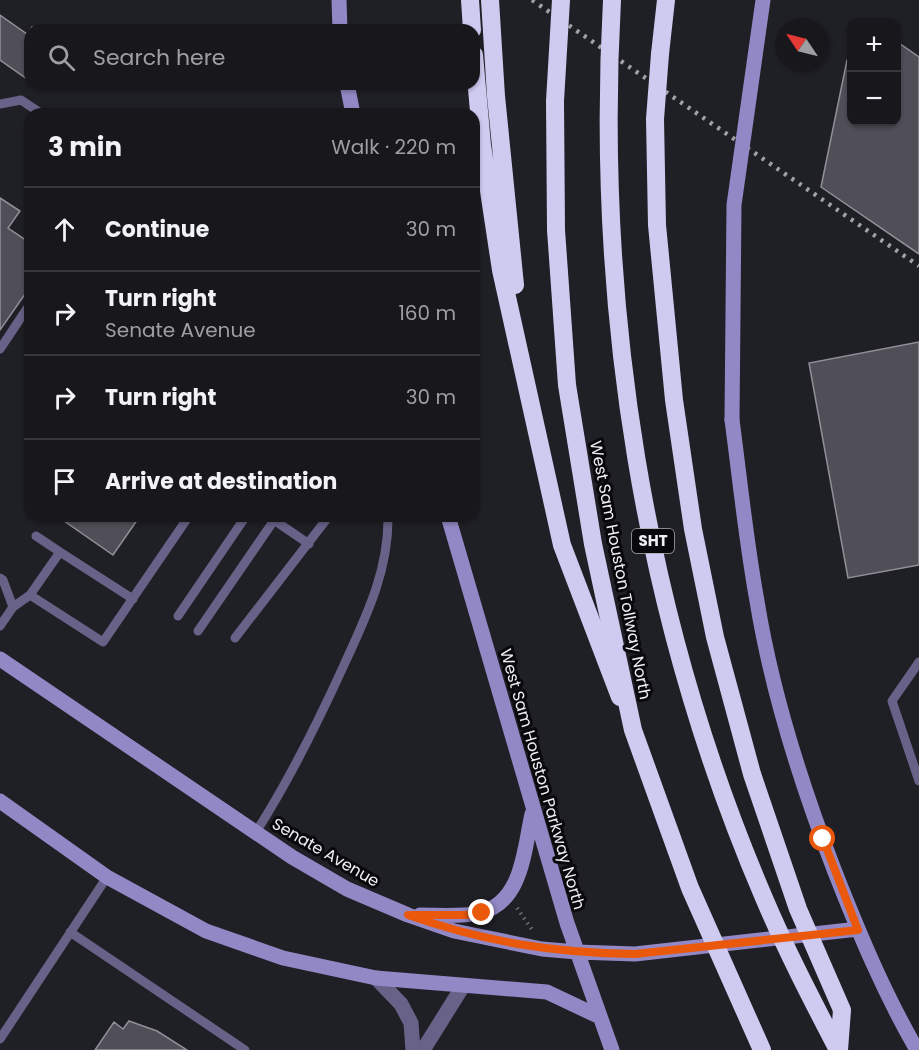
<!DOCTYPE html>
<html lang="en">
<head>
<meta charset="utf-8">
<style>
	:root { --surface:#17171c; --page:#242429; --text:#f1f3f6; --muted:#9e9fa3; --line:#36363b }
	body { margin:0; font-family:Poppins,sans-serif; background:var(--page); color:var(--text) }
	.controls { position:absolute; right:18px; top:18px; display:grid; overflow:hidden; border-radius:12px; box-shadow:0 2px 4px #0004 }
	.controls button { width:54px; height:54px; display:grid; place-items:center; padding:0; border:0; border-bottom:2px solid var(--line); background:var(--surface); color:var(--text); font:30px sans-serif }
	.compass { position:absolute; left:775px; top:18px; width:54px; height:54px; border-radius:50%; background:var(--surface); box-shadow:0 2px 4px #0004; rotate:305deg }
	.stop { position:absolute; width:18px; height:18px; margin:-14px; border:4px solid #ea580c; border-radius:50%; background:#fff }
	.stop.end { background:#ea580c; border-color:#fff; box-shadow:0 2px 6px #0008 }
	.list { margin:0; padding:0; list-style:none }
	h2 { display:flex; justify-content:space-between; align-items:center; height:78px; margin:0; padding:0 24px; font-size:26px }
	h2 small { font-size:20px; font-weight:400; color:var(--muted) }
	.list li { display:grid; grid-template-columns:39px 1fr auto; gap:18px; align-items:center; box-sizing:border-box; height:84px; padding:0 24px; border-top:2px solid var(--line) }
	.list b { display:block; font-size:22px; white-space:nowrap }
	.list p { margin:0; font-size:20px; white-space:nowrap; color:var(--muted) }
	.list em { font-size:20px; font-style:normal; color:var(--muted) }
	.icon { flex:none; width:33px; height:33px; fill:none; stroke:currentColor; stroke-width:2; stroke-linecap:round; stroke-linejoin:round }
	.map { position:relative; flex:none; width:919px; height:1050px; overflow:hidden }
	.search { position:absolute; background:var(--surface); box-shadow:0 2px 4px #0004; left:24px; top:24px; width:456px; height:66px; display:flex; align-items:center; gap:15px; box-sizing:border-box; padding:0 21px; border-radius:18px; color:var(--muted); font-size:22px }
	.panel { position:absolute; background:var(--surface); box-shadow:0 2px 4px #0004; left:24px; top:108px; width:456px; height:414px; border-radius:18px }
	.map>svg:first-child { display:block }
	.building { fill:#504f58; stroke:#919099; stroke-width:1.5 }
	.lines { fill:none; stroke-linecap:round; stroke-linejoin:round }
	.path { stroke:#6e6e74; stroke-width:4; stroke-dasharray:1.5 4.5; stroke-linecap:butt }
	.lane { stroke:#686288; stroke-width:9 }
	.street { stroke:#686288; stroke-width:15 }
	.secondary { stroke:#9288c5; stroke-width:15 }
	.highway { stroke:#cfcaf0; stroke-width:18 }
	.rail { stroke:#a1a1a7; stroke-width:4.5; stroke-dasharray:3 6; stroke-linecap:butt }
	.secondary-bridge { stroke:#9288c5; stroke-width:15 }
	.highway-bridge { stroke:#cfcaf0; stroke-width:18 }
	.route { stroke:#ea580c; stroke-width:8 }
	.labels { text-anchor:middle; stroke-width:6; stroke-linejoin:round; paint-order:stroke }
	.shield { fill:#09090c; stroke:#aaaaae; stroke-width:1.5 }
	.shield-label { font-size:15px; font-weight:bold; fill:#efeff4 }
	.street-label { font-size:16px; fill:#efeff4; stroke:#09090c }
</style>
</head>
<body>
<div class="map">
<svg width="919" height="1050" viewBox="0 0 919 1050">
	<rect width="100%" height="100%" fill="#1f1f26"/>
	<path class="building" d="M0,15l27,19 5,-7 5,3h-7v51l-30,-21z
		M896,41l23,16v197l-98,-67 26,-127 5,-6v68h44z
		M0,198l20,13 -12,17 22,15v44l-30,43z
		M919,342v223l-71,13 -39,-215z
		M57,516h83l-27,39z
		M129,1021l28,10 30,19h-92l19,-28 9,7z"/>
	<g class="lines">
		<path class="path" d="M517,908l16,23"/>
		<path class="lane" d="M0,104l21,-4 21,14
			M0,349l30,-45
			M268,516l41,28
			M36,536l24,16
			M0,578l3,2 10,27 -13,19
			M30,595l30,-43 73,47
			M13,607l17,-12 73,47 86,-126
			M178,616l68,-100
			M198,631l79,-115
			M235,638l94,-122
			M919,662l-27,39 27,80
			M256,832c34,-53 62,-110 88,-167 22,-48 45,-95 44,-149
			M70,932l175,118
			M0,1039l107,-162"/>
		<path class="street" d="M376,978l25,26 10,19 2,27
			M423,1050l40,-64"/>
		<path class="secondary" d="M339,0l1,30
			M347,84l6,30
			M732,420c8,60 14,121 25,181 15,93 44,183 78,271 24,61 49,121 82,178
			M448,516l119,407 45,127
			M0,659l292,198 55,32 61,26 46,16 88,18 35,3 58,2 223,-25
			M0,801l107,76 99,54 77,27 93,20 171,14 53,25
			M420,915c19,0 40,2 59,-2 44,-10 45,-64 53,-99"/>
		<path class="highway" d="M470,0l2,30
			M490,0l6,96 19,189
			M660,54l6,-54
			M474,55l8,90 19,125 61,275 58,152"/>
		<path class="rail" d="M532,0l387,266"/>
		<path class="secondary-bridge" d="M732,420l2,-215 29,-205"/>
		<path class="highway-bridge" d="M561,0l-6,101 1,129 11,155 26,159 40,186 57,158 72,162
			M612,0c-17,305 31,616 152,898 22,52 48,102 74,152
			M660,54l-5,65 2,106 17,175 19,129 22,108 37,137 46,135 44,101 -3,40"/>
	</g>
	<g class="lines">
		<path class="route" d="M482,913l-16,2h-58c77,27 145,38 227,39l223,-24 -35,-91"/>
	</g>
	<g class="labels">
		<rect class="shield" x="632" y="529" width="42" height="24" rx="4.5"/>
		<g class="shield-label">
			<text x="653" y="546">SHT</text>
		</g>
		<g class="street-label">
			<text transform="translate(621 570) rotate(79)" y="6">West Sam Houston Tollway North</text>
			<text transform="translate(543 779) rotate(74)" y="6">West Sam Houston Parkway North</text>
			<text transform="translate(326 852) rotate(30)" y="6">Senate Avenue</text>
		</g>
	</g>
</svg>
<div class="controls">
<button>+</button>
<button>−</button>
</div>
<svg class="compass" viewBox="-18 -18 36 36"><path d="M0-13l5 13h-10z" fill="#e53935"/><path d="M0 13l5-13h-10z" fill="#9e9fa3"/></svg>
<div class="stop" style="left:823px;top:839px"></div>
<div class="stop end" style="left:482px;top:913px"></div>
<div class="search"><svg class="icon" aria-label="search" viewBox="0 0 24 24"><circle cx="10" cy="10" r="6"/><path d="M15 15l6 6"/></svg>Search here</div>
<section class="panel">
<h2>3 min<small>Walk · 220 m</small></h2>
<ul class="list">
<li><svg class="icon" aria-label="ahead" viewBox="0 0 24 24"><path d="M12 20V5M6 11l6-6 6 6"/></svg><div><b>Continue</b></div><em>30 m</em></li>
<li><svg class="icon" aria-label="right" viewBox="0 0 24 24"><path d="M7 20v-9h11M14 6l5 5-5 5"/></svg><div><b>Turn right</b><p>Senate Avenue</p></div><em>160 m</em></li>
<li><svg class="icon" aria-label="right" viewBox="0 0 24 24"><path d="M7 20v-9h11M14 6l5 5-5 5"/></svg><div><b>Turn right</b></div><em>30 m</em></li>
<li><svg class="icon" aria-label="arrive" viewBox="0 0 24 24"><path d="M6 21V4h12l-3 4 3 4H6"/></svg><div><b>Arrive at destination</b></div></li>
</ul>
</section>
</div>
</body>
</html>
